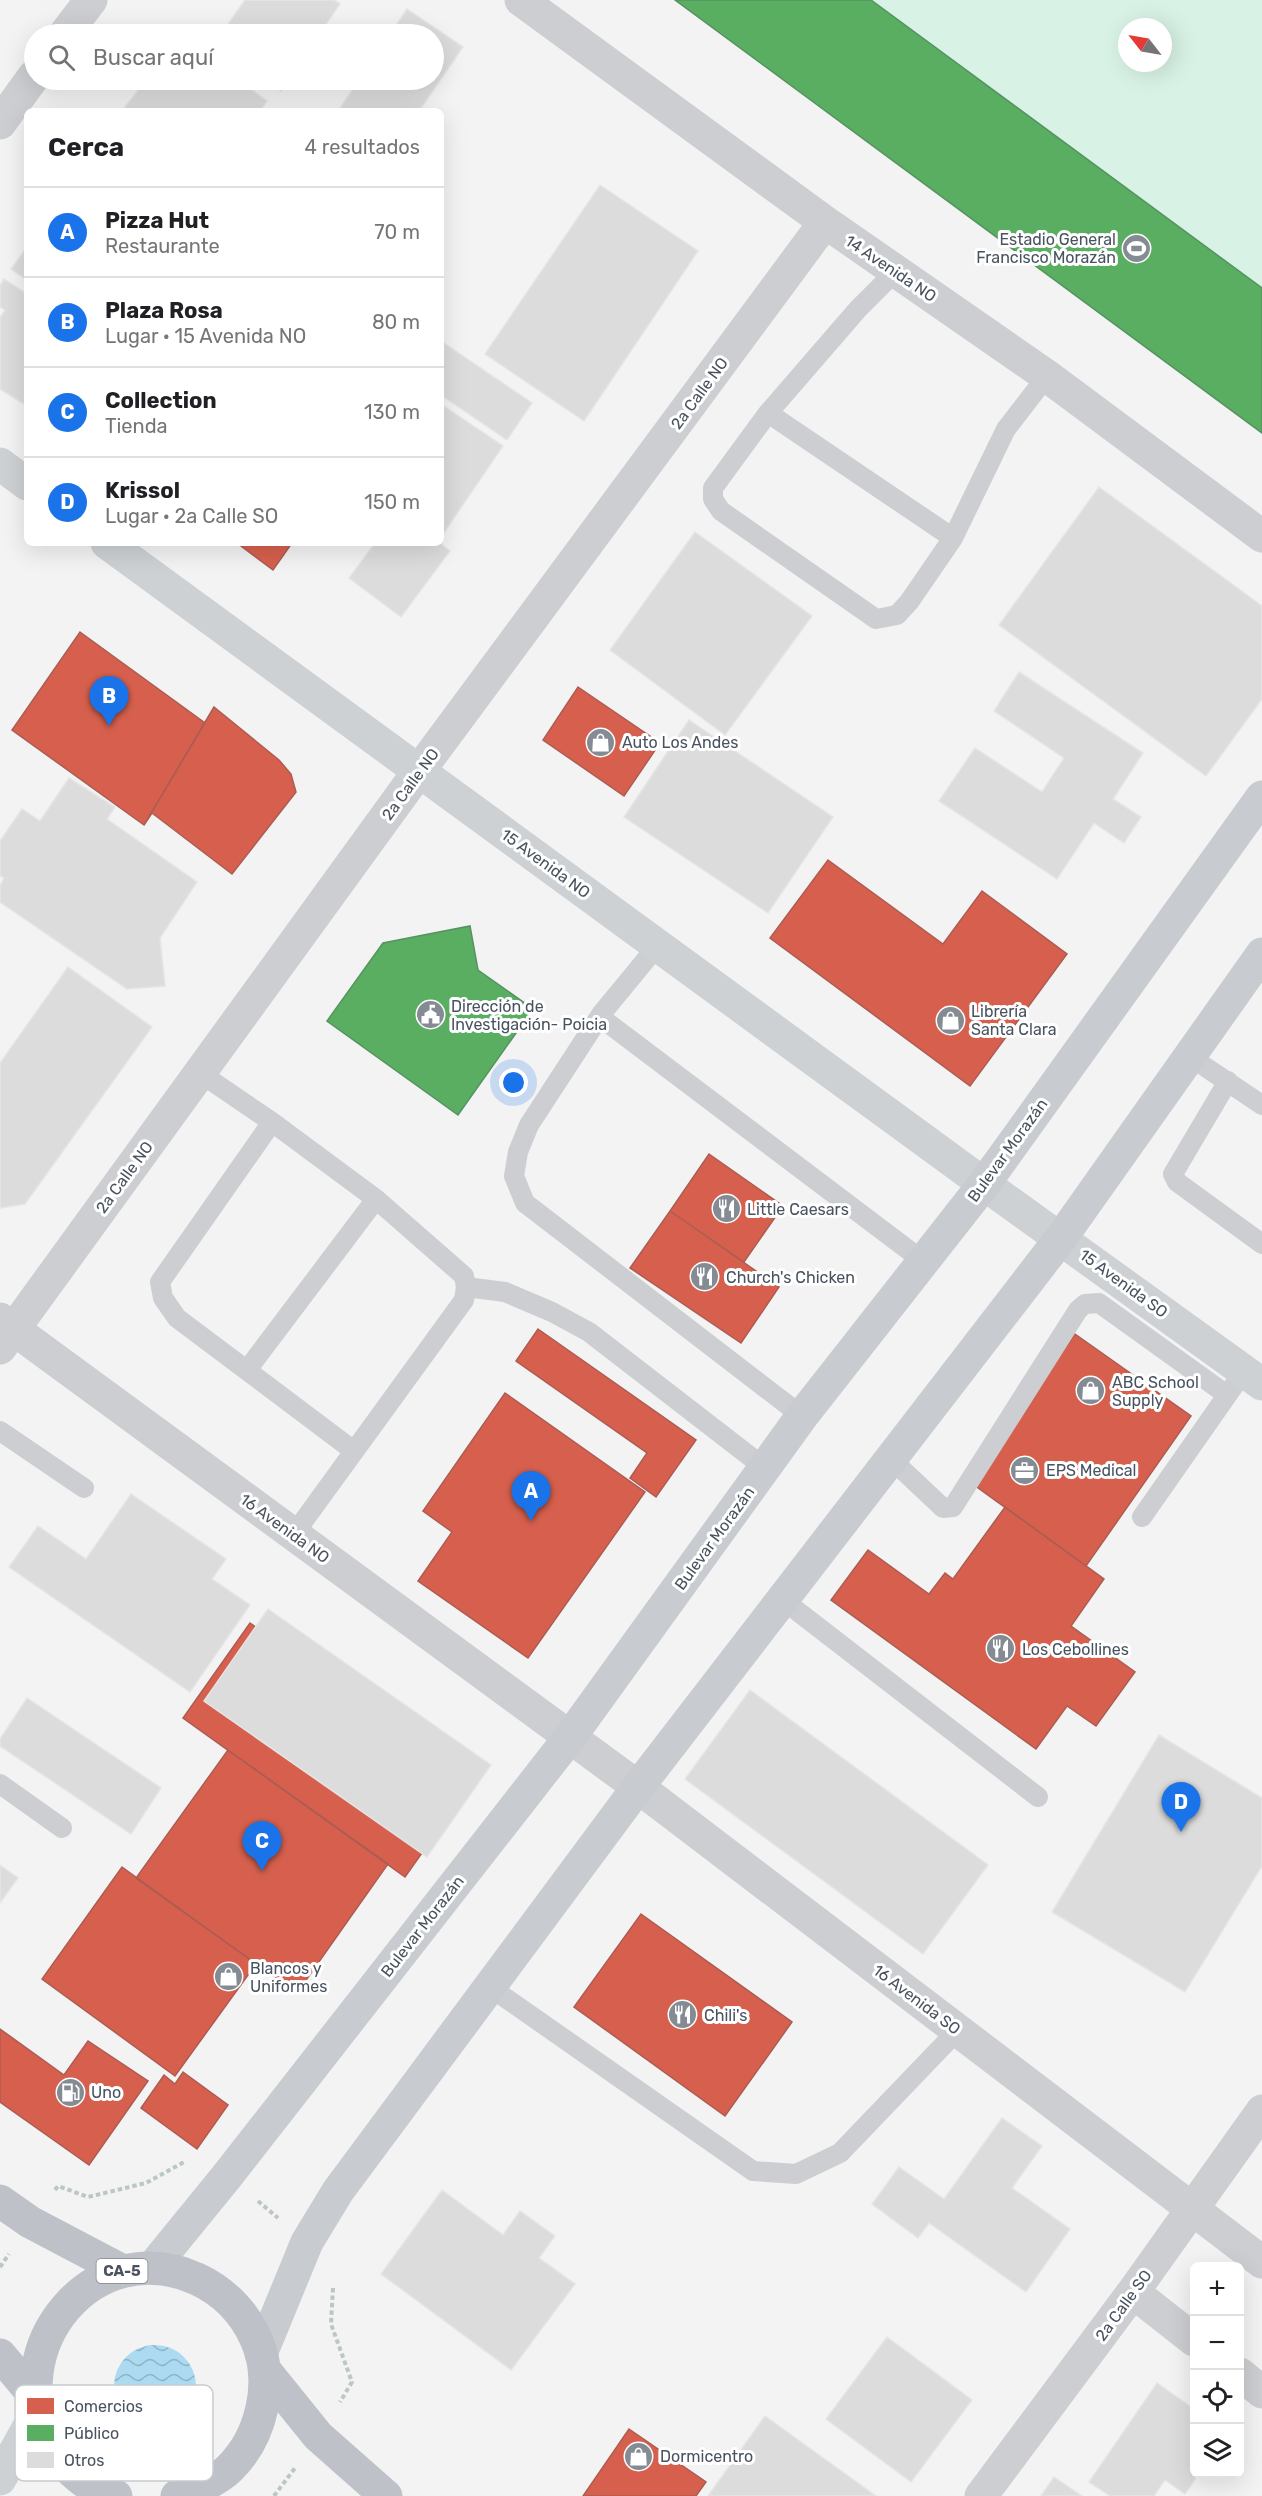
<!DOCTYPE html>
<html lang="es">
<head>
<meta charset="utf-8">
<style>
	:root { --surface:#fff; --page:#f6f6f6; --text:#202124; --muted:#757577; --line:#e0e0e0; --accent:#1a73e8 }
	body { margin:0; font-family:Rubik,sans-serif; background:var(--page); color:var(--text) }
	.controls { position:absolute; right:18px; bottom:18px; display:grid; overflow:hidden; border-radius:9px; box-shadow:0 6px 24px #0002 }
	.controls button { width:54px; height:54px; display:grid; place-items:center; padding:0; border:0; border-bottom:2px solid var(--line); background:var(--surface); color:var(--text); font:30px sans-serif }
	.compass { position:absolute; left:1118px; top:18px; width:54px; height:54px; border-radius:50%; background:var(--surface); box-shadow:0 6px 24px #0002; rotate:301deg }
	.you { position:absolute; left:514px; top:1083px; width:21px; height:21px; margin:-15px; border:4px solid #fff; border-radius:50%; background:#1a73e8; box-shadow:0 0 0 9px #1a73e833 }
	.badge { display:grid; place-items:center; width:39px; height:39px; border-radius:50%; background:var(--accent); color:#fff; font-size:20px; font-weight:700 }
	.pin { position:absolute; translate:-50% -50px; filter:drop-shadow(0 2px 3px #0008) }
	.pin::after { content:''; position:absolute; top:32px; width:21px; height:18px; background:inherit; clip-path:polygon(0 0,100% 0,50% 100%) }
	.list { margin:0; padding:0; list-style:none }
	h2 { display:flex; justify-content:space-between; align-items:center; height:78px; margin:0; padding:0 24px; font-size:26px }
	h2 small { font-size:20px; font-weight:400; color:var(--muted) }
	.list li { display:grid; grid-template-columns:39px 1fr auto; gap:18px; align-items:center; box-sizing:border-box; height:90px; padding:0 24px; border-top:2px solid var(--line) }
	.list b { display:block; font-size:22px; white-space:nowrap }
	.list p { margin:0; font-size:20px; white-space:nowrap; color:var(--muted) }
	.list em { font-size:20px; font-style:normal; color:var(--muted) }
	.icon { flex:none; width:33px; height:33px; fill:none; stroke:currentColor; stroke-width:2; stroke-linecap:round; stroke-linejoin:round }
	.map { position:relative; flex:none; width:1262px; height:2496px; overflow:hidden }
	.search { position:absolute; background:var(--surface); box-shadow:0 6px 24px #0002; left:24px; top:24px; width:420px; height:66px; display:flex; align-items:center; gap:15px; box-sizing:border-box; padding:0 21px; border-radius:33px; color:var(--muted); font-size:22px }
	.panel { position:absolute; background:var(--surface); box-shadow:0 6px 24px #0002; left:24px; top:108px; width:420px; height:438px; border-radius:9px }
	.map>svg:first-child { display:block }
	.garden { fill:#d8f2e5; fill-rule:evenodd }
	.water { fill:url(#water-waves) }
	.shops { fill:#d6604d; stroke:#ac5c53; stroke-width:1.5 }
	.public { fill:#5aae61; stroke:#559361; stroke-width:1.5 }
	.building { fill:#dcdcdd; stroke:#e4e5e6; stroke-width:1.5 }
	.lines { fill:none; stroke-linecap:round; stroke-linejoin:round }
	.path { stroke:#bac7c4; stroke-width:4; stroke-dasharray:4.5 3; stroke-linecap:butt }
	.lane { stroke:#cdced1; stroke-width:20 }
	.street { stroke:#cdced1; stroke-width:33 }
	.secondary { stroke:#ced1d4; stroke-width:33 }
	.primary { stroke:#c8ccd0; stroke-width:33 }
	.highway { stroke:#bec2c8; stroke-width:33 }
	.labels { text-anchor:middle; stroke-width:6; stroke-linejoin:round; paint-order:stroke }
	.shield { fill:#fff; stroke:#808790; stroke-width:1.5 }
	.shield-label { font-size:15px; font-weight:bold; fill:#495360 }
	.poi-label { font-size:16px; fill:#495360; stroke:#fff; text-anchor:start }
	.street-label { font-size:16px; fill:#495360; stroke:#fff }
	.key { fill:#fff; stroke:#c8cbcf; stroke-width:1.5 }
	.key-label { font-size:16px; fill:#495360 }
</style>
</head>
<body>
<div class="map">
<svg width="1262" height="2496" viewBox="0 0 1262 2496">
	<defs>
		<pattern id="water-waves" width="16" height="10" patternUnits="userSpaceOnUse" patternTransform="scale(1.5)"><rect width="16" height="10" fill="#acdaf0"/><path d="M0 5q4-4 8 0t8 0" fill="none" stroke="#8eb3c6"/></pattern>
	</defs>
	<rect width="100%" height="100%" fill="#f3f3f3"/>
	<path class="garden" d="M675,0h587v433zM1127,27h36v36h-36z"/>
	<path class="water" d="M114 2386a41 41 0 1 1 82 0a41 41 0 1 1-82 0Z"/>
	<path class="shops" d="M237,543h55l-19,27z
		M80,632l125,91 -61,102 -132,-95z
		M578,687l82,56 -36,53 -81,-56z
		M214,707l65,53 12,14 5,18 -64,82 -80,-61 -8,12z
		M828,860l115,84 39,-53 85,63 -97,132 -200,-148z
		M709,1154l74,52 -39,56 -74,-51z
		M670,1211l109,76 -38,56 -111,-75z
		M538,1329l158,111 -40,57 -26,-19 17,-25 -131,-92z
		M1075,1334l116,82 -105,150 -116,-84z
		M505,1393l140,99 -117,166 -110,-77 34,-49 -29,-21z
		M1005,1507l99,72 -33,47 64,46 -39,54 -29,-20 -31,43 -205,-149 37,-50 61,44 16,-21 8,6z
		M250,1623l223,158 -68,96 -222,-159z
		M228,1750l160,114 -91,129 -161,-115z
		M122,1867l134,97 -81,112 -133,-97z
		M641,1914l151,108 -67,94 -151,-109z
		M0,2029l64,46 24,-34 60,40 -59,84 -89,-63z
		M183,2072l45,33 -31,44 -56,-41 23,-33 11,9z
		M629,2429l77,53 -10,14h-113z"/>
	<path class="public" d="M675,0h196l391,288v145z
		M470,926l8,44 55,39 -75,106 -131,-94 56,-78z"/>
	<path class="building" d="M245,0h89l6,4 -21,30h-98z
		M407,9l56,38 -44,64h-81l21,-31h75v-46h-44z
		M146,80h93l28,21 -7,10h-138z
		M264,80h25l-8,11z
		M600,185l98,66 -114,170 -99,-67z
		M27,247v33l-16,-11z
		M4,279l23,15v112l-27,-17v-71l5,-8 -5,-3v-21z
		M441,341l91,62 -25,37 -66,-45z
		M441,404l62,42 -60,88 -2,-1z
		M1099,487l163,119v93l-56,77 -207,-151z
		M695,532l117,84 -87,119 -115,-85z
		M375,543h65l10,8 -49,66 -52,-39z
		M1019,672l124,81 -30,46 28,18 -17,26 -30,-20 -37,56 -118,-78 36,-53 67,44 22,-34 -70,-47z
		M689,720l144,97 -65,96 -144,-96z
		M69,778l46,29 -8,12 90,63 -37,56 5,48 -38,3 -127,-87v-16l4,-8 -4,-2v-35l22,-32 18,12z
		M68,967l84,60 -127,177 -25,4v-145z
		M131,1494l95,65 -14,20 38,26 -60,87 -181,-125 29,-41 48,33z
		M268,1609l223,156 -64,92 -223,-156z
		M750,1690l238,175 -65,89 -238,-175z
		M27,1698l134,90 -30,46 -131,-88v-7z
		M1159,1735l103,63v68l-77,126 -133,-80z
		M1159,1735l103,63v68l-77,126 -133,-80z
		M0,1865l18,13 -18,25z
		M1002,2118l40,28 -30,42 58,41 -44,63 -97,-69 -11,15 -46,-34 27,-37 45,32z
		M442,2190l61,45 17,-24 35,25 -16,22 36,26 -64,86 -130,-96z
		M887,2337l85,63 -61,82 -85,-63z
		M1157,2383l37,26v65h5l-14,20 -20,-14 -11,16h-44l-21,-14z
		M765,2416l111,80h-168z
		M1054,2477l28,19h-41z"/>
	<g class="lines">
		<path class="path" d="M55,2190l3,-4 30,11 58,-14 38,-21
			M258,2201l20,17
			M0,2267l9,-13
			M333,2288l-2,36 21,58 -12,20
			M274,2496l21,-28"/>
		<path class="lane" d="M768,413l90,-104 38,-38
			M953,538l-185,-125 -55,75v11l8,12 155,108 21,-4 12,-13 44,-64 53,-109 41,-53
			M658,945l-56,68 -73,112 -11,27 -4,24 11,27 277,213
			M600,1017l323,244
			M1189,1056l73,49
			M200,1073l72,49 104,77 88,77 2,11 -2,13 -170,234
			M1228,1081l-55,93 4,8 85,62
			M272,1122l-112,160 3,16 14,20 177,133
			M466,1287l39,5 47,20 37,20 176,136
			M247,1370l129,-171
			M0,1431l84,57
			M891,1459l52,49 10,-1 125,-197 7,-6 14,-1 128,92
			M1142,1517l93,-133
			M783,1600l255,197
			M0,1784l62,44
			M490,1987l263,184 43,3 44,-21 118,-123"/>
		<path class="street" d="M521,0l304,222 222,154 215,160
			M65,34l26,-34
			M0,123l34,-47
			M0,1319l638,468 624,475
			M0,1348l419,-577 406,-549
			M1133,2292l61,48
			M1240,2374l22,18
			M981,2496l152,-204 129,-181"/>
		<path class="secondary" d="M0,464l27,20
			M107,543l877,641 278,200
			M0,2479l37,-67"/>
		<path class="primary" d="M152,2268l75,-92 343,-439 232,-321 182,-232 278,-387
			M261,2354l46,-112 31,-51 300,-404 423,-549 201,-284"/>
		<path class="highway" d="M0,2201l30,21 93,49
			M0,2355l33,39
			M264,2369l54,67 68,60
			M116,2496c-27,-6 -52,-28 -66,-52 -50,-96 43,-212 147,-165 26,12 47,33 59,60 19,42 6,98 -27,130 -14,13 -34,21 -52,27"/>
	</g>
	<defs>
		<symbol id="stadium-disc" viewBox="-11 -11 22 22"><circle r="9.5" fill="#848b93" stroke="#fff"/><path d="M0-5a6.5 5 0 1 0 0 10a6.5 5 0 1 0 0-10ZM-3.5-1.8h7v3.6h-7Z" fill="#fff"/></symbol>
		<symbol id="shop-disc" viewBox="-11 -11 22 22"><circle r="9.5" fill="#848b93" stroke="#fff"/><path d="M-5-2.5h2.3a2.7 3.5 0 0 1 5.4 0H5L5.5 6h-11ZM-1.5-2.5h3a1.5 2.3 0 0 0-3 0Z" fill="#fff"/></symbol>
		<symbol id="civic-disc" viewBox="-11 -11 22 22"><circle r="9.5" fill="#848b93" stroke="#fff"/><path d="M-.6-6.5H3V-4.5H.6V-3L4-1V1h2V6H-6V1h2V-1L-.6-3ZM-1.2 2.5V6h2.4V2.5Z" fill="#fff"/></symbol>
		<symbol id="restaurant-disc" viewBox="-11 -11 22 22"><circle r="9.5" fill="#848b93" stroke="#fff"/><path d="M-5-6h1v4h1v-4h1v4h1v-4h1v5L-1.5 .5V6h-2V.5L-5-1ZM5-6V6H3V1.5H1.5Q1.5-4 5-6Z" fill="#fff"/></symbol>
		<symbol id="office-disc" viewBox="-11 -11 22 22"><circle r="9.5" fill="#848b93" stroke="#fff"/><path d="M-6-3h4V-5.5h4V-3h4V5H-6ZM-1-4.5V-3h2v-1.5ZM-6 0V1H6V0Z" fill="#fff"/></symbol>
		<symbol id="fuel-disc" viewBox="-11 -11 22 22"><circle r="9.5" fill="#848b93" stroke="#fff"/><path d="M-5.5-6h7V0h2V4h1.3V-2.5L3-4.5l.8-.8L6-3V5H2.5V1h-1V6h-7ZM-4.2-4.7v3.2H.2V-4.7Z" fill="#fff"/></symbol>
	</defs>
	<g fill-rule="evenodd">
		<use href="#stadium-disc" x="1120" y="232" width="33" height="33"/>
		<use href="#shop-disc" x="584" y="726" width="33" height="33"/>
		<use href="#civic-disc" x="414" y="998" width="33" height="33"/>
		<use href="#shop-disc" x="934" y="1004" width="33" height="33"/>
		<use href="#restaurant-disc" x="710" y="1192" width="33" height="33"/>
		<use href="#restaurant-disc" x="688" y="1260" width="33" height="33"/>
		<use href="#shop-disc" x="1074" y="1374" width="33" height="33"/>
		<use href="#office-disc" x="1008" y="1454" width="33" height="33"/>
		<use href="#restaurant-disc" x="984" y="1632" width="33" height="33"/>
		<use href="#shop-disc" x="212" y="1960" width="33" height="33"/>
		<use href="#restaurant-disc" x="666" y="1998" width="33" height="33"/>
		<use href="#fuel-disc" x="54" y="2076" width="33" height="33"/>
		<use href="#shop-disc" x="622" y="2440" width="33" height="33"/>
	</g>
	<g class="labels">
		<rect class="shield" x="96.5" y="2259" width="51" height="24" rx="4.5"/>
		<g class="shield-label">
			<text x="122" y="2276">CA-5</text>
		</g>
		<g class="poi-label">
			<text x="1116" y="245" text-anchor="end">Estadio General<tspan x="1116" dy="18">Francisco Morazán</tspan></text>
			<text x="622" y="748">Auto Los Andes</text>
			<text x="451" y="1012">Dirección de<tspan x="451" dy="18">Investigación- Poicia</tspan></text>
			<text x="971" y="1017">Librería<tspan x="971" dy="18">Santa Clara</tspan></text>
			<text x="747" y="1215">Little Caesars</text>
			<text x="726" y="1283">Church's Chicken</text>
			<text x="1112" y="1388">ABC School<tspan x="1112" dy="18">Supply</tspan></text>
			<text x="1046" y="1476">EPS Medical</text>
			<text x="1022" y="1655">Los Cebollines</text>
			<text x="250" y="1974">Blancos y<tspan x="250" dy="18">Uniformes</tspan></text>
			<text x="704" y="2021">Chili's</text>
			<text x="91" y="2098">Uno</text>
			<text x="660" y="2462">Dormicentro</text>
		</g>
		<g class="street-label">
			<text transform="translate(891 268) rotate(34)" y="6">14 Avenida NO</text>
			<text transform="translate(699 393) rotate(-54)" y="6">2a Calle NO</text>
			<text transform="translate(410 784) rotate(-54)" y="6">2a Calle NO</text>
			<text transform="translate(546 863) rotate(36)" y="6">15 Avenida NO</text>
			<text transform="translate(1007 1150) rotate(-54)" y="6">Bulevar Morazán</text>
			<text transform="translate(124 1177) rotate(-54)" y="6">2a Calle NO</text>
			<text transform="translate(1124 1283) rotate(36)" y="6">15 Avenida SO</text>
			<text transform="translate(285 1528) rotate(36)" y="6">16 Avenida NO</text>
			<text transform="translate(714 1538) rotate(-54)" y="6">Bulevar Morazán</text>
			<text transform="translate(422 1926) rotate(-52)" y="6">Bulevar Morazán</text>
			<text transform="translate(917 1999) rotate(37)" y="6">16 Avenida SO</text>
			<text transform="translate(1123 2305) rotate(-54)" y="6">2a Calle SO</text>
		</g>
	</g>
	<rect x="15" y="2385" width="198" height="96" rx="9" class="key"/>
	<rect x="27" y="2398" width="27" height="16" fill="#d6604d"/>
	<rect x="27" y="2425" width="27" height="16" fill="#5aae61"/>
	<rect x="27" y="2452" width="27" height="16" fill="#dcdcdd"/>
	<g class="key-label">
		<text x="64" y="2412">Comercios</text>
		<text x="64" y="2439">Público</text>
		<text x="64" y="2466">Otros</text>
	</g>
</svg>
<div class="controls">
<button>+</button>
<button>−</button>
<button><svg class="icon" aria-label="locate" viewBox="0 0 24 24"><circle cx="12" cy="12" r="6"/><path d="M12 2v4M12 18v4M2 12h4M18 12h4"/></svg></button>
<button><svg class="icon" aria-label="layers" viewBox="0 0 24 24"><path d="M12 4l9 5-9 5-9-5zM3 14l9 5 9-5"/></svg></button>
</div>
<svg class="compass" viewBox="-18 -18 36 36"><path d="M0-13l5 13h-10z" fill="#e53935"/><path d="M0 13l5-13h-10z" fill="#757577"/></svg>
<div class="you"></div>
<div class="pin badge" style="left:531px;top:1521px">A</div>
<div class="pin badge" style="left:109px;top:726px">B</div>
<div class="pin badge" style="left:262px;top:1871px">C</div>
<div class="pin badge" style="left:1181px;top:1832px">D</div>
<div class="search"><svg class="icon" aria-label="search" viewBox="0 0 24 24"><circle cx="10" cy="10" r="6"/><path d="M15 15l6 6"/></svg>Buscar aquí</div>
<section class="panel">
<h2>Cerca<small>4 resultados</small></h2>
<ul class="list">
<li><span class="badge">A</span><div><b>Pizza Hut</b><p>Restaurante</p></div><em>70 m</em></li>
<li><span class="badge">B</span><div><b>Plaza Rosa</b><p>Lugar · 15 Avenida NO</p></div><em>80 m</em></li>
<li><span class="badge">C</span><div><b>Collection</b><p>Tienda</p></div><em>130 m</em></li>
<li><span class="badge">D</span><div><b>Krissol</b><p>Lugar · 2a Calle SO</p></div><em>150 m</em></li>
</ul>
</section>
</div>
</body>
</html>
